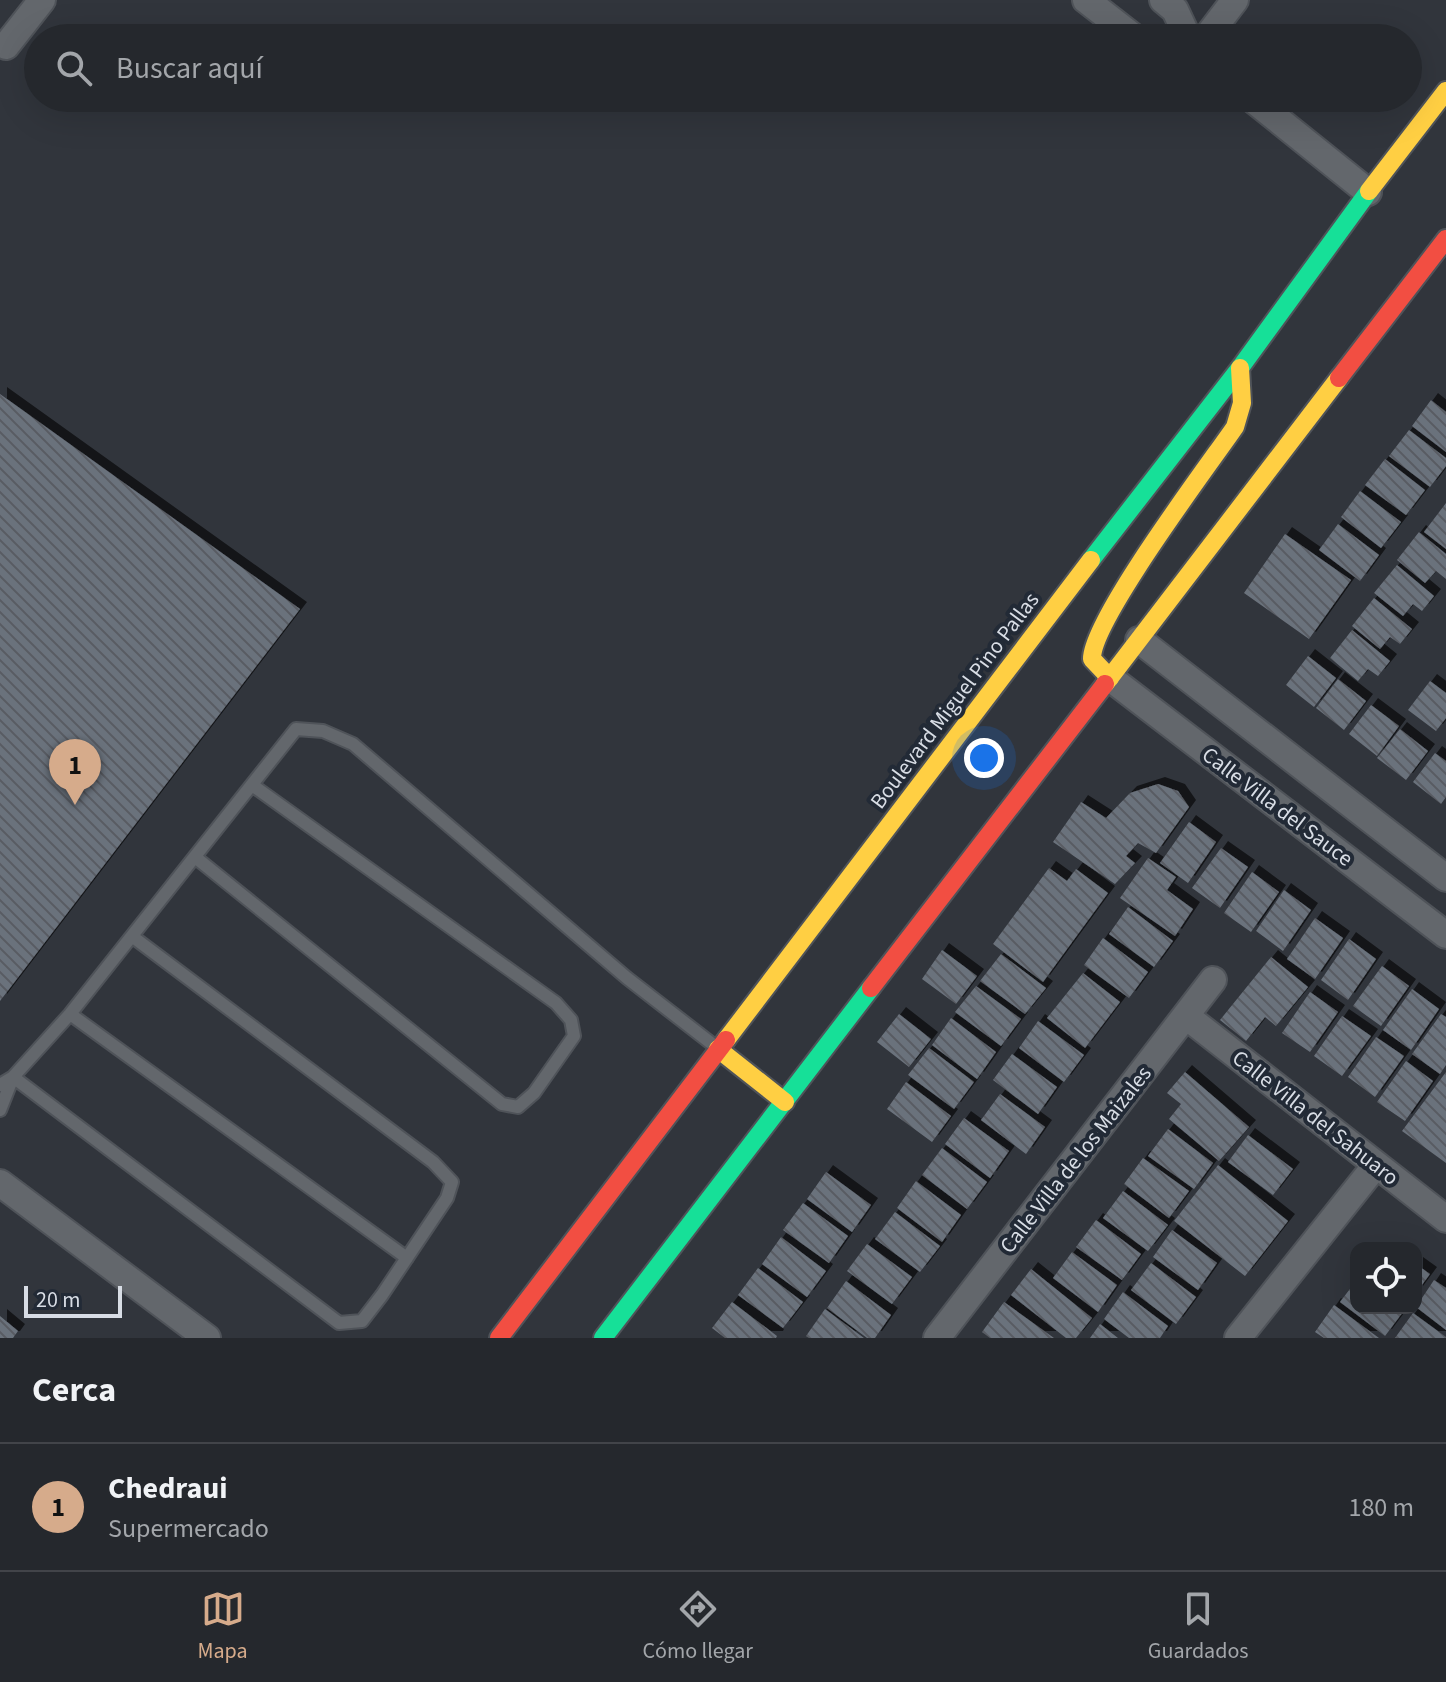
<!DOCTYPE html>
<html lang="es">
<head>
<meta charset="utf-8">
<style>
	:root { --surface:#25282d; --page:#313439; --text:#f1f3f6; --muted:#a3a6aa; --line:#424449; --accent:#d6ab8b }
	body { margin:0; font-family:"Source Sans 3",sans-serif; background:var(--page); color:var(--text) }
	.controls { position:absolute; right:24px; bottom:24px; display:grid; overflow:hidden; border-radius:16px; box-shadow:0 8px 32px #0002 }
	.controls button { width:72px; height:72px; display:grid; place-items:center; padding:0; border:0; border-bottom:2px solid var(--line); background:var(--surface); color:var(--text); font:40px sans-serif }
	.scale { position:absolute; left:24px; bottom:20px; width:98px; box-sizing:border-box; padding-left:8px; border:4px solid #d8dde5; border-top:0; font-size:22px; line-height:28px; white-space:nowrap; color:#d8dde5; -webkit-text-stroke:6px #222a36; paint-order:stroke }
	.you { position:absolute; left:984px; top:758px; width:28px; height:28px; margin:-20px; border:6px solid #fff; border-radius:50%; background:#1a73e8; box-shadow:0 0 0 12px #1a73e833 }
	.badge { display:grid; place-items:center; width:52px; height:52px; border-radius:50%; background:var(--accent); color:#111; font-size:26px; font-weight:700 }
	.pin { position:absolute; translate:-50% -66px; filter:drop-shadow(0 2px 4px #0008) }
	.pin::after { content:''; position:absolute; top:42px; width:28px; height:24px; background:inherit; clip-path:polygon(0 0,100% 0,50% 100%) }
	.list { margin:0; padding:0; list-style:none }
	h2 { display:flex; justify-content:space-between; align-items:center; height:104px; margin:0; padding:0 32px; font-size:34px }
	h2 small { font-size:26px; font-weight:400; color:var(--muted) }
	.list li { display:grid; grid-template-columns:52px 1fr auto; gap:24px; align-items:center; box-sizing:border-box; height:128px; padding:0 32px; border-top:2px solid var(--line) }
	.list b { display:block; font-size:30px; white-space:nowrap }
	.list p { margin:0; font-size:26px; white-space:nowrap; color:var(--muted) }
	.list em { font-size:26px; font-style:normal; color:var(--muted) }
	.icon { flex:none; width:44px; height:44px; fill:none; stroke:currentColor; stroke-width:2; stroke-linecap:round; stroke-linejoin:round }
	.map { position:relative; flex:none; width:1446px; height:1338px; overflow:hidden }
	.search { position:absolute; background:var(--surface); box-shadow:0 8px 32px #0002; left:24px; right:24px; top:24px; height:88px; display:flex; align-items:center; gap:20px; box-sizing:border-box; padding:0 28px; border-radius:44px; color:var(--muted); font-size:30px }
	.sheet { height:232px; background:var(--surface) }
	nav { display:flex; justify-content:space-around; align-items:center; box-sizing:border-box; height:112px; border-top:2px solid var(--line); background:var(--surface); font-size:22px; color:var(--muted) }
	nav a { display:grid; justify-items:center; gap:4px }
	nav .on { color:var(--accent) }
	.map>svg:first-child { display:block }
	.building { fill:url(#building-back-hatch); filter:url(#shadow) }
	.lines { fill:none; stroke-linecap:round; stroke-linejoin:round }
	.lane-casing { stroke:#4f5359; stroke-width:16 }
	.street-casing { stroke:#4f5359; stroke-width:30 }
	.fast-casing { stroke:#4f5359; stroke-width:22 }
	.slow-casing { stroke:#4f5359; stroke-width:22 }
	.jam-casing { stroke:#4f5359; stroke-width:22 }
	.lane { stroke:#63676c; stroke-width:12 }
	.street { stroke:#63676c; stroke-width:26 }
	.fast { stroke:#16e098; stroke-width:18 }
	.slow { stroke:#ffcf43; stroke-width:18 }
	.jam { stroke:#f24e42; stroke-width:18 }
	.labels { text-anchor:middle; stroke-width:8; stroke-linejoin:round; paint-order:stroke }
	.street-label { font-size:22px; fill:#d8dde5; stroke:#222a36 }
</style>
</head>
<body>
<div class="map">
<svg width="1446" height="1338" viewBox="0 0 1446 1338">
	<defs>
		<pattern id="building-back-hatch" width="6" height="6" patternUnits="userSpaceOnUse" patternTransform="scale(2)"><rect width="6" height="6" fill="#6b727c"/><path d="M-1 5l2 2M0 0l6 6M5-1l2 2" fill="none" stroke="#585c63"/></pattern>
		<filter id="shadow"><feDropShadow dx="7" dy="-7" stdDeviation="0" flood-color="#0009"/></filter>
	</defs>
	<rect width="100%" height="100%" fill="#31353c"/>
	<path class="building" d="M0,394l300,215 -300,392z
		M1431,400l15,12v40l-34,-26z
		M1409,430l37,28v8l-16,21 -41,-31z
		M1385,459l40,31 -19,25 -41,-30z
		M1360,491l41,31 -20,26 -40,-31z
		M1446,503v46l-22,-17z
		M1338,524l41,31 -19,26 -41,-31z
		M1419,532l27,22v25l-10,-8 -11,12 -28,-23z
		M1285,534l66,46 -42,59 -65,-46z
		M1397,565l37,31 -12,15 -9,-7 -10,12 -29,-23z
		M1374,598l38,31 -12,15 -10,-7 -10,12 -28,-23z
		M1352,630l38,31 -12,15 -10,-7 -10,12 -28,-23z
		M1308,656l28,22 -22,29 -28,-22z
		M1338,679l28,22 -22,29 -28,-22z
		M1430,681l16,12v25l-10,13 -28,-21z
		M1371,705l28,21 -22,30 -28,-22z
		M1400,729l28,22 -22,29 -29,-22z
		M1435,753l11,8v36l-5,7 -28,-22z
		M1158,784l20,7 11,16 -33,46 -18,-10 -12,13 9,7 -20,21 -62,-42 28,-40 25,16 24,-25z
		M1189,822l27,20 -28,41 -28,-20z
		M1221,848l27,19 -28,41 -28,-20z
		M1148,858l28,19 -9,13 26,19 -18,27 -55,-38z
		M1049,868l18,13 9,-12 32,24 -65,89 -50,-38z
		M1252,872l27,20 -28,40 -27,-19z
		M1284,890l27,20 -28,41 -27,-20z
		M1128,907l45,34 -19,26 -45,-33z
		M1315,918l28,20 -28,41 -28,-20z
		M1103,938l45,34 -19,26 -45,-33z
		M1349,939l27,20 -28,41 -27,-20z
		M942,950l35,26 -21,28 -34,-25z
		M1001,954l45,34 -21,26 -45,-33z
		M1271,957l37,30 -32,39 -11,-9 -19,24 -26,-21z
		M1382,966l27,20 -28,40 -28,-20z
		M1083,973l37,29 -35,46 -38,-30z
		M976,986l45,33 -20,27 -46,-34z
		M1412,989l27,20 -28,41 -28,-20z
		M1310,992l28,20 -28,40 -28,-19z
		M899,1014l32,25 -22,28 -32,-25z
		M1441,1014l5,3v48l-6,9 -28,-20z
		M1342,1016l29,20 -29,40 -28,-20z
		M951,1018l45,34 -19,27 -45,-34z
		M1038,1021l46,34 -20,27 -45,-34z
		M1376,1037l28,19 -29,41 -27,-20z
		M929,1048l45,34 -20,27 -46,-34z
		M1012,1054l45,33 -19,27 -45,-34z
		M1406,1061l27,20 -28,40 -28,-19z
		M1185,1072l64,55 -30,34 -50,-42 12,-15 -14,-11z
		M1446,1072v91l-44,-32z
		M906,1082l45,34 -19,26 -45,-33z
		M1000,1094l45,33 -19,27 -45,-34z
		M964,1118l45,33 -19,27 -45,-34z
		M1168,1129l45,34 -19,26 -46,-33z
		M1248,1135l45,34 -20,26 -45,-33z
		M942,1148l45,34 -20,27 -45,-34z
		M1143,1158l46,33 -20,27 -45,-34z
		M1218,1165l70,56 -43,55 -71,-55z
		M826,1172l45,33 -19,27 -45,-33z
		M916,1181l45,34 -19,27 -45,-34z
		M1123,1191l45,34 -20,26 -45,-33z
		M803,1203l45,33 -19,27 -46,-33z
		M895,1212l45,34 -20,26 -45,-33z
		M1096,1220l45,34 -19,26 -46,-33z
		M1172,1230l45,33 -19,27 -45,-33z
		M781,1237l45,34 -19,26 -45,-33z
		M867,1244l45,33 -20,27 -45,-33z
		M1072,1252l45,33 -19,27 -45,-34z
		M1151,1263l45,34 -20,27 -45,-34z
		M1416,1264l14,10 -14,19z
		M758,1268l45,34 -20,26 -45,-33z
		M1031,1269l61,49 -16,20h-10l-55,-43z
		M1434,1280l12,8v42l-30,-23z
		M846,1281l45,34 -16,23h-8l-40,-30z
		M1356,1281v27h50l-21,28 -45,-34z
		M1123,1292l45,34 -8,12h-31l-25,-19z
		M732,1302l45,34 -1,2h-51l-13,-10z
		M1004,1302l50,36h-64l-8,-6z
		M1334,1305l45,33h-55l-9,-6z
		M825,1309l39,29h-55l-3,-2z
		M1413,1313l33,24v1h-51z
		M0,1316l18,15 -5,7h-13z
		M1100,1324l18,14h-28z"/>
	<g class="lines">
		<defs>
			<path id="lane" d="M195,857l307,247 16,3 16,-14 40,-57 -3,-16 -15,-17 -304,-218
				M70,1014l337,244
				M0,1085l13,-8 57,-63 226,-285 27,2 30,13 274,234 89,69
				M0,1110l13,-33 326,246 23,-2 20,-26 65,-97 5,-16 -19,-20 -300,-225"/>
			<path id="street" d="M1086,0l49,38
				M1163,0l12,10 13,28
				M1206,38l29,-38
				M6,46l36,-46
				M1251,98l117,94
				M1139,640l307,238
				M1110,678l336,257
				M1186,1016l260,203
				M0,1183l207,155
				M937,1338l276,-358
				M1238,1338l138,-173"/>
			<path id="fast" d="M1091,560l149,-192 129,-177
				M603,1338l268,-350"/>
			<path id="slow" d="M1369,191l77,-100
				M1110,678l-18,-19c-1,-38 116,-193 143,-232l7,-24 -2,-35
				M1105,684l234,-306
				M726,1040l365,-480
				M718,1049l67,53"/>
			<path id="jam" d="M1339,378l107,-139
				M871,988l234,-304
				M499,1338l227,-298"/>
		</defs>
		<use href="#lane" class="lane-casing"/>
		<use href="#street" class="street-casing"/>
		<use href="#fast" class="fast-casing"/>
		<use href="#slow" class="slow-casing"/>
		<use href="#jam" class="jam-casing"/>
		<use href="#lane" class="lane"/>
		<use href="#street" class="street"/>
		<use href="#fast" class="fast"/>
		<use href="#slow" class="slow"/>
		<use href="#jam" class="jam"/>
	</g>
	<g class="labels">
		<g class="street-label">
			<text transform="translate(954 700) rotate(-53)" y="8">Boulevard Miguel Pino Pallas</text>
			<text transform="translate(1278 806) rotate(37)" y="8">Calle Villa del Sauce</text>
			<text transform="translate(1316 1117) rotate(38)" y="8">Calle Villa del Sahuaro</text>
			<text transform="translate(1075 1159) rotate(-52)" y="8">Calle Villa de los Maizales</text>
		</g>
	</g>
</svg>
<div class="controls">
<button><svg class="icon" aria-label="locate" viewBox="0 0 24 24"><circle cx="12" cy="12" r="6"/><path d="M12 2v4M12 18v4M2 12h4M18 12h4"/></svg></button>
</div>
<div class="scale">20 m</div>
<div class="you"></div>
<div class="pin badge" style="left:75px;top:805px">1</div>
<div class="search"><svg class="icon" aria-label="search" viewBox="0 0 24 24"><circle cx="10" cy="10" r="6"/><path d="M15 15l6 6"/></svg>Buscar aquí</div>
</div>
<section class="sheet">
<h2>Cerca<small></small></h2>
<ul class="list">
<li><span class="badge">1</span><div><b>Chedraui</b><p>Supermercado</p></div><em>180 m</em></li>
</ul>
</section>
<nav>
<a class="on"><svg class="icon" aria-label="map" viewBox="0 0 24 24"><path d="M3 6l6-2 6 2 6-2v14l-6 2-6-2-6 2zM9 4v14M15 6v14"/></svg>Mapa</a>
<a><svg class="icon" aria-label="directions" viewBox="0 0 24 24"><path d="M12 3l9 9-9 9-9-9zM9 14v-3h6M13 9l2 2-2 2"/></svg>Cómo llegar</a>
<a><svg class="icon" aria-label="saved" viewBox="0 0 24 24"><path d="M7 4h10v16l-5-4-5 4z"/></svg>Guardados</a>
</nav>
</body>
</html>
